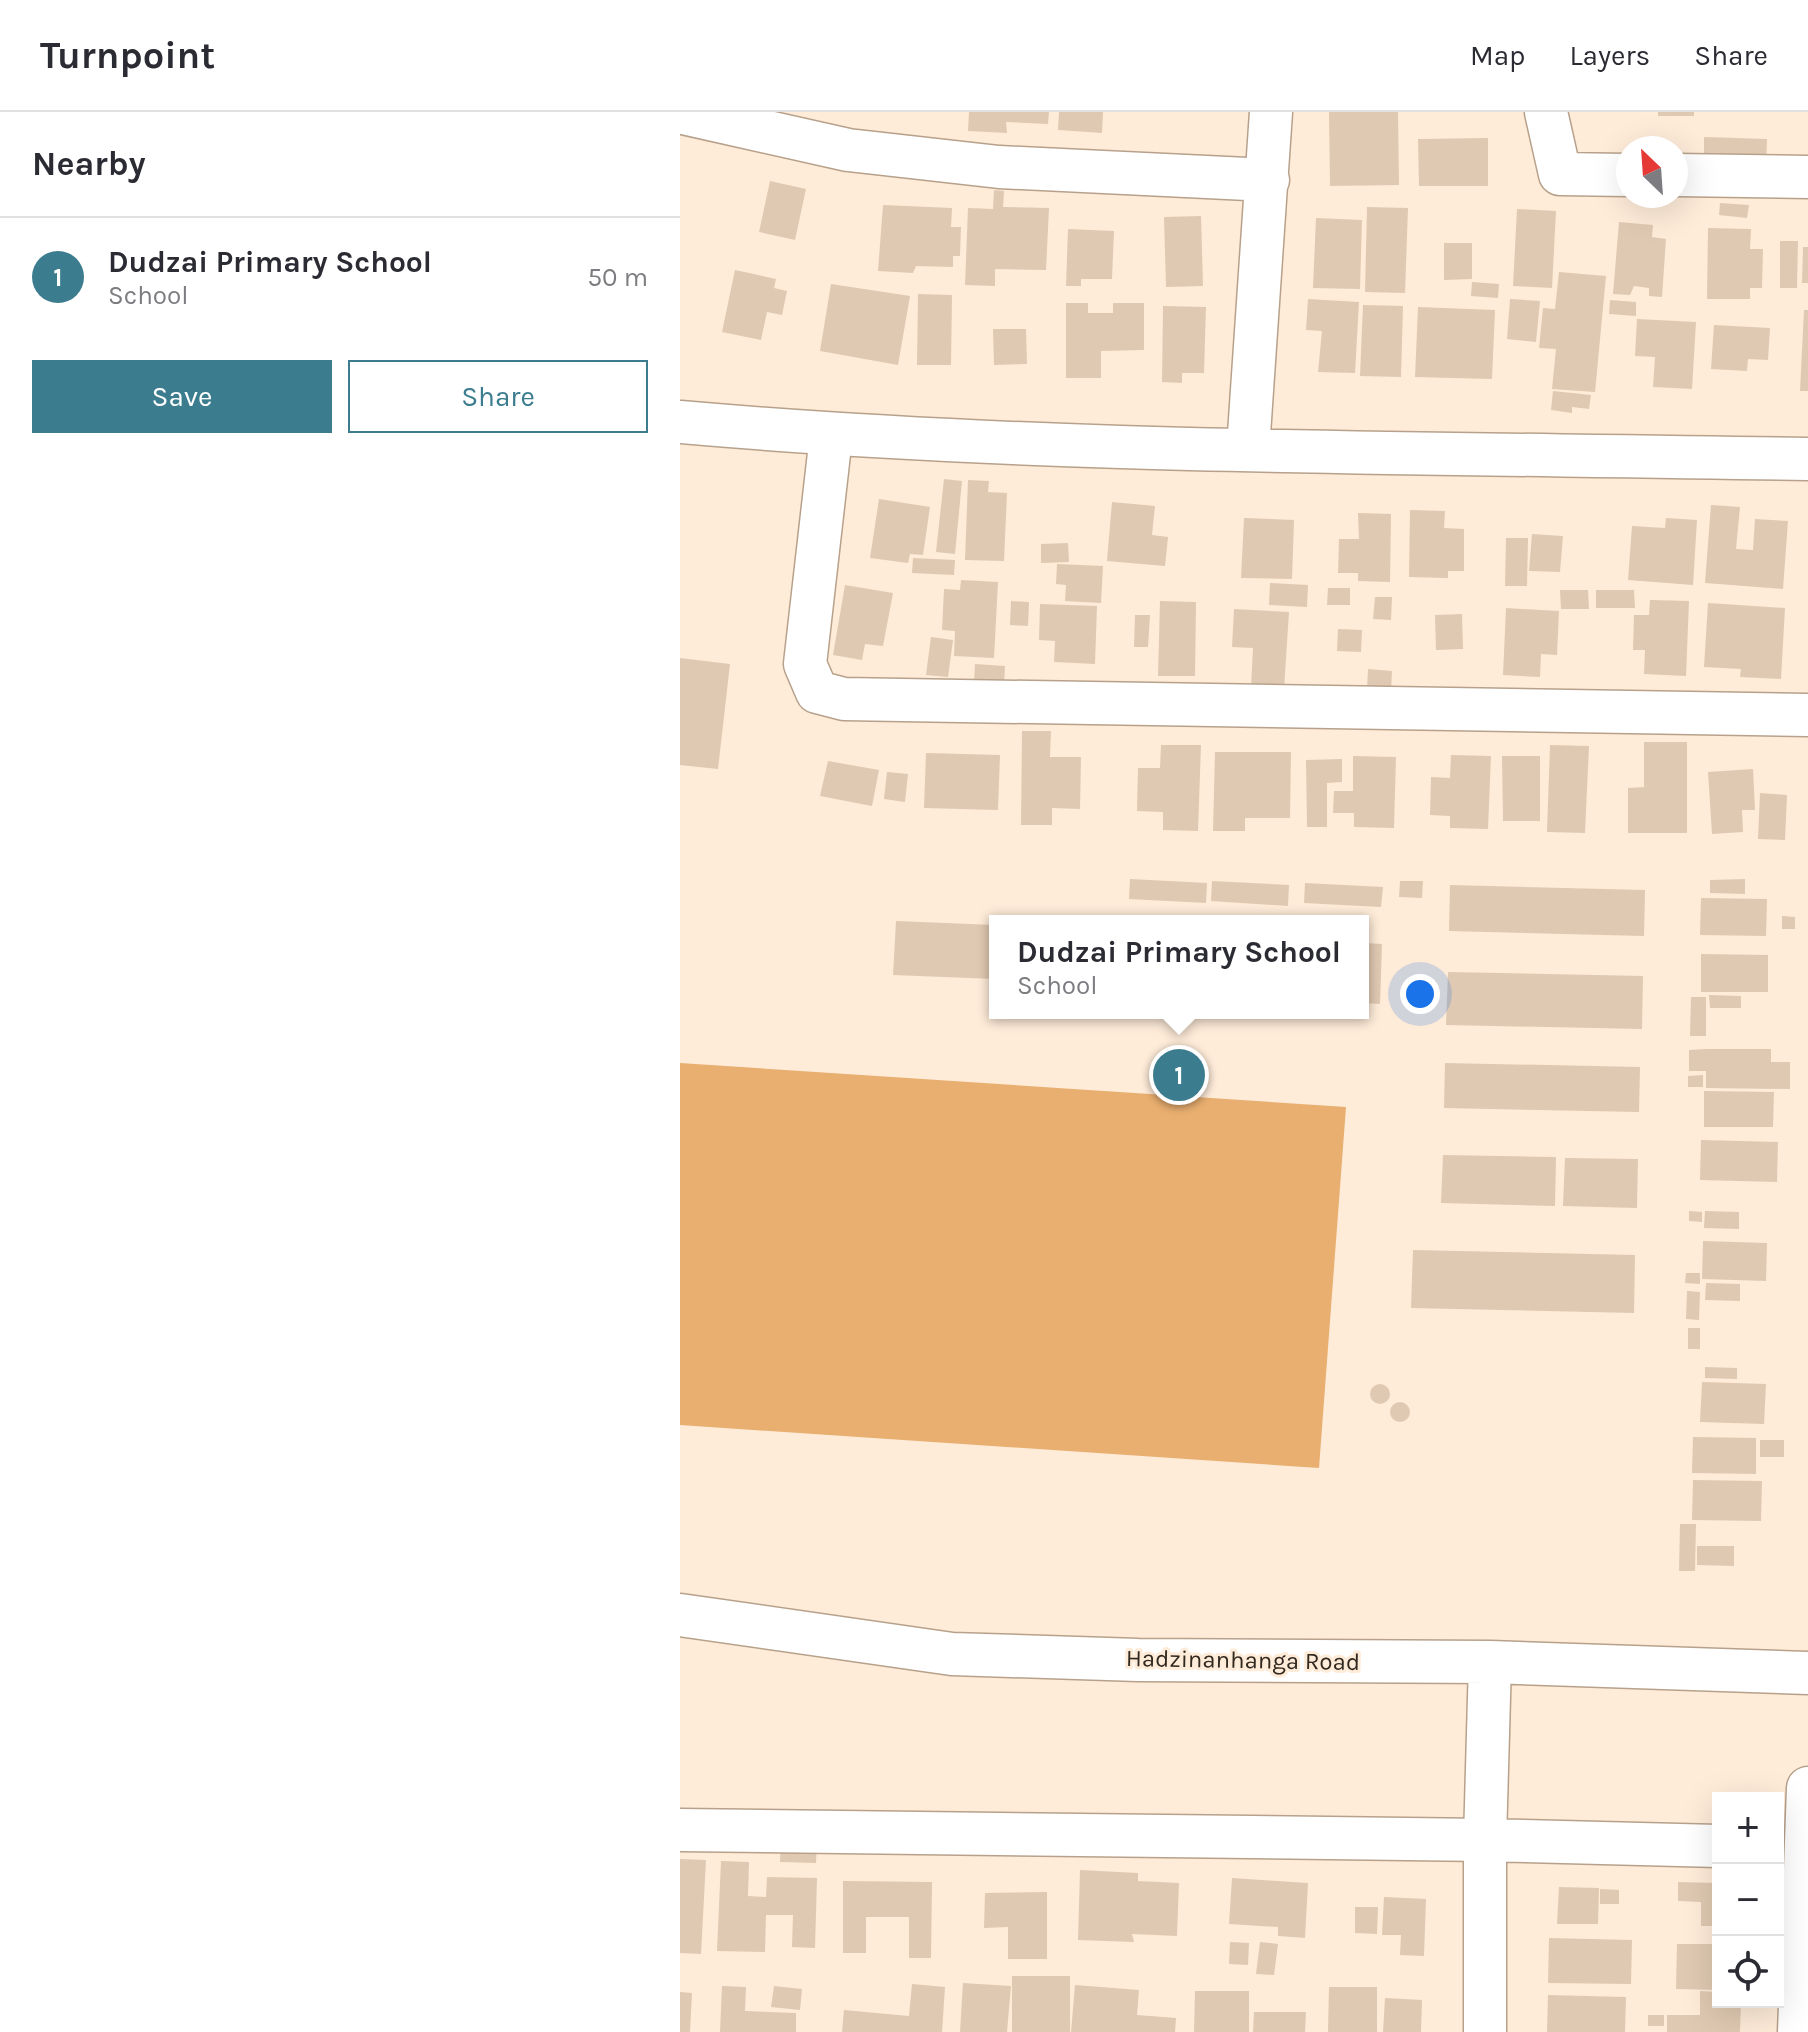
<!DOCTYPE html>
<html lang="en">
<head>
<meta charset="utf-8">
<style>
	:root { --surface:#fff; --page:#f7f7f7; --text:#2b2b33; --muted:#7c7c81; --line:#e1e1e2; --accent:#3b7d8f }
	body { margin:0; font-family:Karla,sans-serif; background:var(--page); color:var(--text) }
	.controls { position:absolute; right:24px; bottom:24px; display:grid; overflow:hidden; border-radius:0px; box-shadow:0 8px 32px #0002 }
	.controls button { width:72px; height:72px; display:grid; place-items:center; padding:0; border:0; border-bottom:2px solid var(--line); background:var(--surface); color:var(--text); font:40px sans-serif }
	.compass { position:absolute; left:936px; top:24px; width:72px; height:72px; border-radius:50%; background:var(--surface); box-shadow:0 8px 32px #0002; rotate:335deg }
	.you { position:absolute; left:740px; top:882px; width:28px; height:28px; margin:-20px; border:6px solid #fff; border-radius:50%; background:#1a73e8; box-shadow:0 0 0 12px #1a73e833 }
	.badge { display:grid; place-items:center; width:52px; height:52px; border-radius:50%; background:var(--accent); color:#fff; font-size:26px; font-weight:700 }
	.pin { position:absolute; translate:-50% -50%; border:4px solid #fff; box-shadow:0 2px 8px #0006 }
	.popup { position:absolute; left:309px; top:803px; width:380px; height:104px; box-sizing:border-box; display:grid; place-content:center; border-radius:0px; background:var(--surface); filter:drop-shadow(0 2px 6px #0005); font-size:26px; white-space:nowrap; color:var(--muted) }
	.popup b { font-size:30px; color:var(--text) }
	.popup::after { content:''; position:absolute; left:50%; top:100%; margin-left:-16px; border:16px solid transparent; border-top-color:var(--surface) }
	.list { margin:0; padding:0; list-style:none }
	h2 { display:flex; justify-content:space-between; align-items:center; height:104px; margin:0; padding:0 32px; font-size:34px }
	h2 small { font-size:26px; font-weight:400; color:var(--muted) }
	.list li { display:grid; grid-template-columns:52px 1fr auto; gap:24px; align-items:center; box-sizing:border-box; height:120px; padding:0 32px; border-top:2px solid var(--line) }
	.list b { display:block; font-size:30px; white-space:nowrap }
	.list p { margin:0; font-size:26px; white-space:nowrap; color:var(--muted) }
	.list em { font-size:26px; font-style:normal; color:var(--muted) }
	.actions { display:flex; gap:16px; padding:24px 32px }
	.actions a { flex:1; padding:18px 0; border:2px solid var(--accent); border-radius:0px; text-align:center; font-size:28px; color:var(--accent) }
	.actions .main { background:var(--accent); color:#fff }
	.icon { flex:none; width:44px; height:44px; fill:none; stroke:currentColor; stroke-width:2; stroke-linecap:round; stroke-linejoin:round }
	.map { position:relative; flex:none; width:1128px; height:1920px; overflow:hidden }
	header { display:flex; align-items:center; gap:48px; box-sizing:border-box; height:112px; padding:0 40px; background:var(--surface); border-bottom:2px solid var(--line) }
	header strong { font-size:38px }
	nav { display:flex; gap:44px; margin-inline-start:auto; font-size:28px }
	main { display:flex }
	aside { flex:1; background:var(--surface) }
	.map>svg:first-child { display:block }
	.green { fill:#e9af70 }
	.building { fill:#e0c9b2 }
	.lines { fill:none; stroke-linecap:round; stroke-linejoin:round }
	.minor-casing { stroke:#b7a18b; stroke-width:45 }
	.minor { stroke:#fff; stroke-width:42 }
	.labels { text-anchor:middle; stroke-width:6; stroke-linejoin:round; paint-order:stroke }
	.street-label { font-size:24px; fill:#312920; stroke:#feebd8 }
</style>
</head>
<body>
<header>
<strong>Turnpoint</strong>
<nav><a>Map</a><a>Layers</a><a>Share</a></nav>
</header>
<main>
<aside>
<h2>Nearby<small></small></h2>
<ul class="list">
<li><span class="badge">1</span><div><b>Dudzai Primary School</b><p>School</p></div><em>50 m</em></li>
</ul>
<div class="actions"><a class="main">Save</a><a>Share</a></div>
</aside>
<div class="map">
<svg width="1128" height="1920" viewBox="0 0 1128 1920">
	<rect width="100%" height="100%" fill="#feebd8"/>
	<path class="green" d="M0,951l666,44 -27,361 -639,-43z"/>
	<path class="building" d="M289,0h80l-1,12 -42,-2 1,11 -39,-2z
		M379,0h44l-1,21 -44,-3z
		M649,0h69l1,73 -69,1z
		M978,0h36v4h-36z
		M1024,25l63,2 -1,32 -62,-2z
		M808,26v48h-69l-1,-47z
		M90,69l36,8 -11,51 -36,-8z
		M314,78l10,1 -1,16 46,1 -3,62 -51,-1v17l-30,-1 3,-77 25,1z
		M1040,91l29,2 -2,13 -28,-3z
		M203,93l69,3 -1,19h10l-1,29h-7v11l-37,-1 -3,7 -35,-2z
		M687,95l41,1 -3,85 -40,-1z
		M837,97l39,2 -4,77 -39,-2z
		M521,104l2,70 -37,1 -2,-70z
		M636,106l46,2 -2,69 -47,-1z
		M939,110l34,3 -1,12 14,2 -4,58 -13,-1v-8l-15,-2 -4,9 -17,-1z
		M1028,116l43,1 -1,20h13l-1,39h-12v11h-43z
		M388,117l46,2 -2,48h-31v7h-15z
		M1100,129h18l-1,47h-17z
		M764,131h28v36l-28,1z
		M1123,135h5v36h-6z
		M55,158l41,9 -2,9 13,3 -5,24 -15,-3 -6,28 -39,-8z
		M879,160l47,4 -11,116 -43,-3 4,-40 -17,-1 4,-40 12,1z
		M792,170l27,2 -1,14 -27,-2z
		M151,172l79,12 -12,69 -78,-14z
		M238,182l34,1 -1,70h-34z
		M628,187l51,3 -4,71 -37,-1 4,-41 -16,-1z
		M830,187l30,2 -4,41 -29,-3z
		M930,188l26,2v14l-27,-2z
		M386,191h22v10h25v-10h31v47l-43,1v27h-35z
		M683,193l40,1 -2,71 -41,-1z
		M483,194l43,1 -2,66h-22v10l-20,-1z
		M738,195l77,3 -3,69 -77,-2z
		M1124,198h4v81h-8z
		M957,207l59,3 -4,67 -39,-2 2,-30 -20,-1z
		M1034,213l56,3 -2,32 -20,-1 -1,12 -36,-2z
		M313,217h33l1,35 -33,1z
		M873,279l38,4 -2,14 -17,-2v6l-21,-3z
		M264,367l18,2 -7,73 -19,-2z
		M288,368l21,1 -1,11 19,1 -3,68 -39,-1z
		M199,387l51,8 -7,48 -13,-1 -2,9 -38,-5z
		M432,390l43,4 -3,29 16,2 -3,29 -58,-5z
		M1031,393l29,2 -4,42 17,1 2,-31 33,2 -5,68 -78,-6z
		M730,398l35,1 -1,17 20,1v42h-16v7l-39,-1z
		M678,401l33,1 -1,68 -32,-1v-8h-20l1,-34h20z
		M564,406l50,2 -2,59 -51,-1z
		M986,406l31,2 -4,65 -65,-5 4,-54 33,2z
		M852,422l31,2 -3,36 -31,-1z
		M826,426h22l-1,48h-22z
		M388,431l1,19 -28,1v-19z
		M233,446l42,2 -1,15 -42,-2z
		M377,452l46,2 -2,37 -36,-2 1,-16 -10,-1z
		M281,468l37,2 -4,76 -40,-2 1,-25 -13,-1 2,-41 16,1z
		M590,471l38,2 -1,22 -38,-2z
		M165,473l48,8 -10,53 -18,-2 -3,16 -29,-5z
		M648,476h22v17h-23z
		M880,478h28l1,19h-28z
		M916,478h38l1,18h-39z
		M695,485h17l-1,23 -18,-1z
		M970,488l39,1 -3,75 -42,-2 1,-24h-12l1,-35h15z
		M331,489l18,1 -1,24 -18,-1z
		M480,489l36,1 -1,74h-37z
		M1028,491l77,5 -4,71 -41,-2 1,-8 -37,-2z
		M360,492l57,2 -2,58 -41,-2 1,-21 -16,-1z
		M826,496l53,3 -2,44 -16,-1 -1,23 -37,-2z
		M554,497l55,3 -5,77 -33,-2 2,-39 -21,-1z
		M782,502l1,35 -27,1 -1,-35z
		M455,503h15l-2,32h-14z
		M658,517l24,1 -1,22 -24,-1z
		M251,525l22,3 -5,37 -22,-2z
		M0,546l50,6 -12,105 -38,-4z
		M295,552l30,2 -1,19 -30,-2z
		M688,557l24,2 -1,21 -24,-2z
		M342,619h29l-1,26h31l-1,52 -28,-1v17h-31z
		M964,630h43v91h-59v-45l16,-1z
		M481,633h40l-3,86 -35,-1v-18l-26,-1 1,-43h22z
		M870,633l39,1 -4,87 -38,-1z
		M535,640h76l-1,66h-45v13h-32z
		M246,641l74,2 -2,55 -74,-2z
		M771,643l40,1 -3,73 -38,-1v-12l-20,-1 1,-38 19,1z
		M673,644l43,1 -2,71 -40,-1v-14h-21l1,-22h19z
		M822,644h38v65h-37z
		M662,647v23l-15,1v44h-20l-1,-67z
		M148,649l51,9 -7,36 -52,-10z
		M1073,657l2,41h-13l1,22 -31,2 -4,-62z
		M207,660l21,2 -3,28 -21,-3z
		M1080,681l27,2 -2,45 -27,-1z
		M450,767l77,4 -1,20 -77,-4z
		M1065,767v15l-35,-1v-13z
		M532,769l77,4 -1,21 -77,-5z
		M720,769h23l-1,17 -23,-1z
		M625,771l78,4 -2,20 -77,-4z
		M770,773l195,5 -1,46 -195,-5z
		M1021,786l66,1 -1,37 -66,-1z
		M1102,804l13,1v12h-13z
		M216,809l99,4v54l-102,-4z
		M683,831l19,1 -2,60 -17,-1z
		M1021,842l67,1v37h-67z
		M768,860l195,4 -1,53 -196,-4z
		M1029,883l32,1v12h-31z
		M1011,885h15v39h-16z
		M1026,937h65v13h19v27l-84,-1v-17h-17v-21z
		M765,951l195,4 -1,45 -195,-4z
		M1023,963v12h-15v-11z
		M1024,979l70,1 -1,35h-69z
		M1021,1028l77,2 -1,40 -77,-2z
		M763,1043l113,2 -1,49 -114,-3z
		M885,1046l73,1 -1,49 -74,-2z
		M1009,1099l13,1v10l-13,-1z
		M1025,1099l34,1v17l-35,-1z
		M1023,1129l64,2 -1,38 -64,-2z
		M733,1138l222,5 -1,58 -223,-5z
		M1006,1161h14v11l-15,-1z
		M1026,1171l34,1v17l-35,-1z
		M1007,1179l13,1 -1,28 -13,-1z
		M1008,1216h12v21h-12z
		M1025,1255l32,1v11l-32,-1z
		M1022,1270l64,2 -2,40 -64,-2z
		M690 1282a10 10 0 1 1 20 0a10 10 0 1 1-20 0Z
		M710 1300a10 10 0 1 1 20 0a10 10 0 1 1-20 0Z
		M1013,1325l63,1v36l-64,-1z
		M1080,1328h24v17h-24z
		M1013,1368l69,1 -1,40 -69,-1z
		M1000,1412h16l-1,47h-16z
		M1017,1434h37v20l-37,-1z
		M101,1725l36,2 -1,24 -36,-1z
		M0,1747l26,1 -5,94 -21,-1z
		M41,1749l28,1 -1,34 18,1 1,-20 50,1 -2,70 -23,-1 1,-32h-27l-1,37 -48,-1z
		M400,1758l58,3v8l41,2 -2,53 -45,-2 2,8 -56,-2z
		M552,1766l76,5 -3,55 -27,-2v-9l-49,-3z
		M163,1769l89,1 -1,76h-22v-41h-43v36h-23z
		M998,1770l40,1v43h-17v-24l-23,-1z
		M879,1775l40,1 -1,36h-41z
		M920,1777l19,1v14h-19z
		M367,1780v67h-39v-32l-24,1 1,-35z
		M704,1785l42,2 -2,57 -24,-1 1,-20h-19z
		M675,1795h23l-1,27 -22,-1z
		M869,1826l83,2 -1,44 -83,-1z
		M550,1830l19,1 -1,22 -19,-1z
		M580,1830l18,2 -4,31 -18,-1z
		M997,1832h41v46l-42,-1z
		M332,1864h58v56h-58z
		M283,1871l48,3 -4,46h-47z
		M232,1872l33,3 -3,45h-100l2,-22 65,6z
		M395,1873l64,5 -2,25 39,3 -1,14h-104z
		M42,1874l24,1 -1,24 51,2v19h-76z
		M94,1874l28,3 -2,21 -29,-3z
		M649,1875h48v45h-49z
		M515,1879h54v41h-55z
		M1020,1879l18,1v10h23l-1,30h-73v-17h33z
		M0,1880l12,1 -2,39h-10z
		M868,1883l78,2 -1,35h-78z
		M705,1886l37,2 -1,32h-38z
		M574,1900h52l-1,20h-52z
		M968,1903h16v11h-16z"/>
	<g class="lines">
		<defs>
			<path id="minor" d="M866,0l14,62 68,1
				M3,1l165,37 151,17 269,13
				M996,63l132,2
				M0,310c375,33 752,30 1128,37
				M151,324l-26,228 12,28 27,7 964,16
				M568,337l23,-337
				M0,1503l272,39 186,6 352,2 318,11
				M0,1718l805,10 233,6
				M805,1920v-192l5,-178
				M1119,1920l9,-244"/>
		</defs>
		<use href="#minor" class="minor-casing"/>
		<use href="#minor" class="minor"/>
	</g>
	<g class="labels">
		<g class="street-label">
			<text transform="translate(563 1548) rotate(1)" y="8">Hadzinanhanga Road</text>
		</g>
	</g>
</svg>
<div class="controls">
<button>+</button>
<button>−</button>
<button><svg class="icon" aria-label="locate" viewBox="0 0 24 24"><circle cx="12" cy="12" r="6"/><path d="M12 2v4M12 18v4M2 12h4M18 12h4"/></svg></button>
</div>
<svg class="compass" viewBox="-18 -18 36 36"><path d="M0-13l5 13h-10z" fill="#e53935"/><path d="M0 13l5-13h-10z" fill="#7c7c81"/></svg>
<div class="you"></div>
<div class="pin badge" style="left:499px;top:963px">1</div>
<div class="popup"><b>Dudzai Primary School</b>School</div>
</div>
</main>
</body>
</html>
